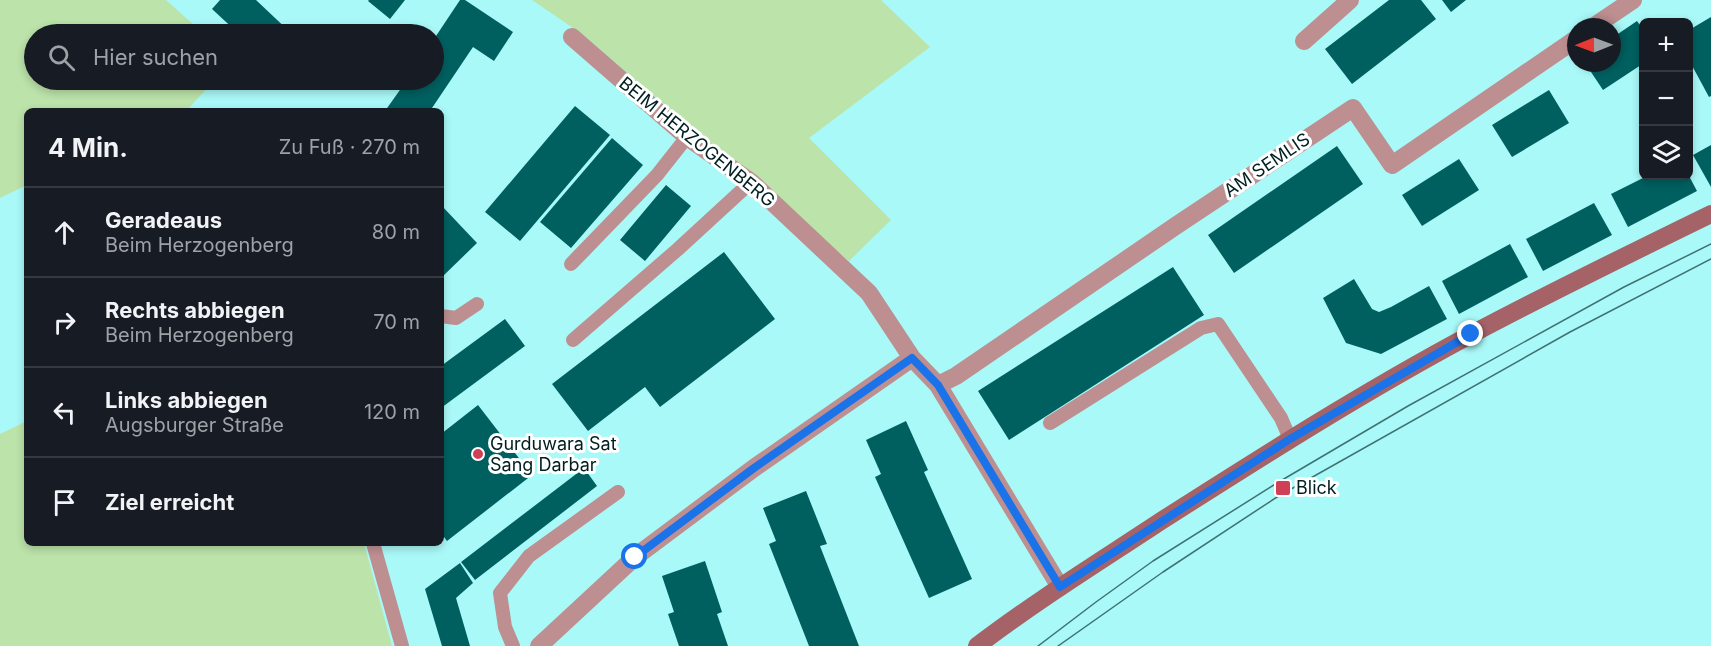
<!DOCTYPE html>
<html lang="de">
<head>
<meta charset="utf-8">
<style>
	:root { --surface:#171b24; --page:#20242c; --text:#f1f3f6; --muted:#9ea1a6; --line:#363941 }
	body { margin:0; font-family:Inter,sans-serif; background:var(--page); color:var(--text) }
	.controls { position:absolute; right:18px; top:18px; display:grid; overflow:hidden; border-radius:9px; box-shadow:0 3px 9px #0003 }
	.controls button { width:54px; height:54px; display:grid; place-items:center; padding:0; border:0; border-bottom:2px solid var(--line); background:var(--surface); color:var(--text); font:30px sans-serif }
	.compass { position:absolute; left:1567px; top:18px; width:54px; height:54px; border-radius:50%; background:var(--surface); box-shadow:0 3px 9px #0003; rotate:269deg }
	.stop { position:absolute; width:18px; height:18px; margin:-14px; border:4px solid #1a73e8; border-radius:50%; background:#fff }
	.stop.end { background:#1a73e8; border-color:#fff; box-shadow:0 2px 6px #0008 }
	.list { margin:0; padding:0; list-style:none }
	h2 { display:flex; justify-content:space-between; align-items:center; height:78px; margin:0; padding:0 24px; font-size:26px }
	h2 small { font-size:20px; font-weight:400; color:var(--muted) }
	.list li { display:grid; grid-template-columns:39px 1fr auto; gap:18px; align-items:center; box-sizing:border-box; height:90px; padding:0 24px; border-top:2px solid var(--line) }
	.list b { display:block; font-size:22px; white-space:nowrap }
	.list p { margin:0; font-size:20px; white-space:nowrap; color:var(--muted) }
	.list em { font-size:20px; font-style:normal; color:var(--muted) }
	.icon { flex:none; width:33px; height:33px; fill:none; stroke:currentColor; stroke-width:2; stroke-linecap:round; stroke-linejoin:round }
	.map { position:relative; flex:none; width:1711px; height:646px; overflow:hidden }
	.search { position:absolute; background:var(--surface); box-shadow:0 3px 9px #0003; left:24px; top:24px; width:420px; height:66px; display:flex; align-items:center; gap:15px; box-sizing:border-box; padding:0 21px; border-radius:33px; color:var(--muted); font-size:22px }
	.panel { position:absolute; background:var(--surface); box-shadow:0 3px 9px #0003; left:24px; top:108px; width:420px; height:438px; border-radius:9px }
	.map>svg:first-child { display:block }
	.green { fill:#bce3aa }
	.building { fill:#006060 }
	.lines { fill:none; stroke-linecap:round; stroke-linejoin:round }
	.lane { stroke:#bd8f91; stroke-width:14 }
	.street { stroke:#bd8f91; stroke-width:18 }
	.secondary { stroke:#a56368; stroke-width:18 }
	.tram { stroke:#407272; stroke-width:1.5 }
	.route { stroke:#1a73e8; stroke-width:8 }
	.poi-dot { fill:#cf3f56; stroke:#fff; stroke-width:2 }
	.labels { text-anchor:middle; stroke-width:6; stroke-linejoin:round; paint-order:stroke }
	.street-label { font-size:18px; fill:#001f20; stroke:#fff }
	.poi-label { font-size:18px; fill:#001f20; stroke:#fff; text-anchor:start }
</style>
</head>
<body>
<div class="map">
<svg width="1711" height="646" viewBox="0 0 1711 646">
	<rect width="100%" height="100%" fill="#a9f9f8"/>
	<path class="green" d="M0,0h166l38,34h-170v46h181l-29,31h-159v74l-27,13z
		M532,0h349l49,47 -121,91 82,82 -42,41 -270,-229z
		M27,421v122h337l28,103h-392v-212z"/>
	<path class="building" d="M220,0h36l36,34h-53l-27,-25z
		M369,0h36l-15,19 -22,-18z
		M460,0h5l48,32 -19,29 -21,-14 -43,64h-45l22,-31h27v-41z
		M1389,0h32l15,19 -84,65 -27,-35z
		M1442,0h24l-15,12z
		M1711,17v79l-2,1 -20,-37v-30z
		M1637,21l7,10v32l-41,27 -18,-27h27v-25z
		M1549,90l20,33 -57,34 -20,-32z
		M575,106l35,29 -90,106 -35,-29z
		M612,138l31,27 -72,83 -31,-26z
		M1711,145v42l-18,-32z
		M1337,146l26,38 -129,89 -26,-38z
		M1459,159l20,31 -57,36 -20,-31z
		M1647,176h42l8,15 -69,36 -17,-33z
		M666,185l25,21 -46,55 -25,-21z
		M1594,203l18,32 -69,36 -17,-32z
		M441,205l36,38 -36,35z
		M1510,244l18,33 -69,37 -17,-33z
		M724,252l51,67 -115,88 -15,-20 -57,44 -36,-47z
		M1173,267l31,48 -195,125 -31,-49z
		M1354,279l18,30 7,3 12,-5 38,-21 18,33 -66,35 -35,-11 -23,-45z
		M505,319l20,27 -84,62v-42z
		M478,405l54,70 -85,66 -6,-8v-99z
		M906,421l22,49 -4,2 48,107 -43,19 -54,-121 6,-3 -15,-34z
		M584,468l13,18 -122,94 -14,-18z
		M806,491l21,53 -7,2 39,100h-50l-40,-102 7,-3 -13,-33z
		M705,561l17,51 -5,2 11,32h-49l-11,-32 6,-2 -12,-36z
		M460,563l13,20 -17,15 14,48h-28l-17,-57z"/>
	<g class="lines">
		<path class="lane" d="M571,264l86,-89 30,-38
			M441,316l15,2 21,-14
			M573,340l104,-90 74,-68
			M1050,423l151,-95 17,-4 63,94 9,21
			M373,543l29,103
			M513,646l-8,-19 -5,-34 29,-37 89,-64"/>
		<path class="street" d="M1593,27l40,-27
			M572,37l115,100 64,45 118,111 43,65 26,27 122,202
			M1304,41l46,-41
			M938,385l18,-9 221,-151 176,-117 39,57 184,-126
			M539,646l96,-89 119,-89 158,-110"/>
		<path class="secondary" d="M977,646c59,-45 122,-84 184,-125 102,-65 204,-130 311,-187 79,-42 159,-81 239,-120"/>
		<path class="tram" d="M1038,646l58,-44 57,-41 124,-78 131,-77 216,-119 87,-43
			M1058,646l105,-74 114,-75 293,-165 141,-73"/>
	</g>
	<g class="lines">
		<path class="route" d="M635,557l119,-89 158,-110 26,27 122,202 230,-148 181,-105"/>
	</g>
	<g class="poi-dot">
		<circle cx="478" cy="454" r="6"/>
		<rect x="1275" y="480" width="16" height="16" rx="3"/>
	</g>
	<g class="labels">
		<g class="street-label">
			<text transform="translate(697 142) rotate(39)" y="6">BEIM HERZOGENBERG</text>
			<text transform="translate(1267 165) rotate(-34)" y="6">AM SEMLIS</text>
		</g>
		<g class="poi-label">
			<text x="490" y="450">Gurduwara Sat<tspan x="490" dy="21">Sang Darbar</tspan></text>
			<text x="1296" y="494">Blick</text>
		</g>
	</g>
</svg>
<div class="controls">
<button>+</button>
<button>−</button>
<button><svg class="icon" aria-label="layers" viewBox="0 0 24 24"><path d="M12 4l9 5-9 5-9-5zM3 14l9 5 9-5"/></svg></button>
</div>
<svg class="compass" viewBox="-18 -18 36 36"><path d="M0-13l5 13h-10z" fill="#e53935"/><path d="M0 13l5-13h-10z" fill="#9ea1a6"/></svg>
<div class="stop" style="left:635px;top:557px"></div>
<div class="stop end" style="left:1471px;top:334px"></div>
<div class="search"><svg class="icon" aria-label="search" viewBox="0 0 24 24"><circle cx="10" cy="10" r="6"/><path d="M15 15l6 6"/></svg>Hier suchen</div>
<section class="panel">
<h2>4 Min.<small>Zu Fuß · 270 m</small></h2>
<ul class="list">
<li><svg class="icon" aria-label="ahead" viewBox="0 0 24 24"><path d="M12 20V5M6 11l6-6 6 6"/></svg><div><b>Geradeaus</b><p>Beim Herzogenberg</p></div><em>80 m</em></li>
<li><svg class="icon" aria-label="right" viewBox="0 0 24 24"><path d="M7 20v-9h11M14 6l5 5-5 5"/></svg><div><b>Rechts abbiegen</b><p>Beim Herzogenberg</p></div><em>70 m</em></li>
<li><svg class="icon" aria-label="left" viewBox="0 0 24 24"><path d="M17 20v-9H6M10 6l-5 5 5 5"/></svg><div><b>Links abbiegen</b><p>Augsburger Straße</p></div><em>120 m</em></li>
<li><svg class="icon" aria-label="arrive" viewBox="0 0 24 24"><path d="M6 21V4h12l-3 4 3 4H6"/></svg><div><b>Ziel erreicht</b></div></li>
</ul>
</section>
</div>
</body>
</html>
